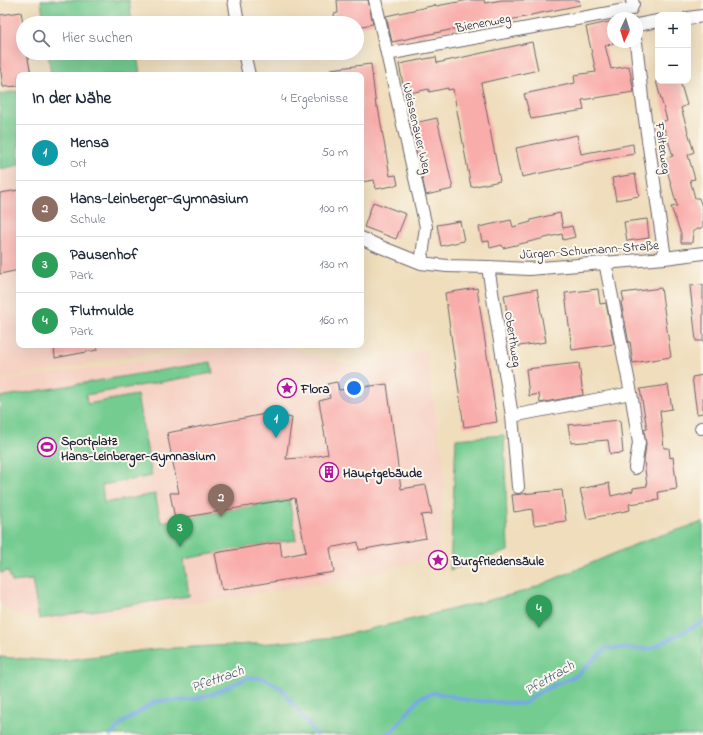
<!DOCTYPE html>
<html lang="de">
<head>
<meta charset="utf-8">
<style>
	:root { --surface:#fff; --page:#f2f2f3; --text:#1f2937; --muted:#747a83; --line:#e0e1e3; --accent:#1a73e8 }
	body { margin:0; font-family:"Indie Flower",sans-serif; background:var(--page); color:var(--text) }
	.controls { position:absolute; right:12px; top:12px; display:grid; overflow:hidden; border-radius:8px; box-shadow:0 4px 16px #0002 }
	.controls button { width:36px; height:36px; display:grid; place-items:center; padding:0; border:0; border-bottom:1px solid var(--line); background:var(--surface); color:var(--text); font:20px sans-serif }
	.compass { position:absolute; left:607px; top:12px; width:36px; height:36px; border-radius:50%; background:var(--surface); box-shadow:0 4px 16px #0002; rotate:184deg }
	.you { position:absolute; left:354px; top:388px; width:14px; height:14px; margin:-10px; border:3px solid #fff; border-radius:50%; background:#1a73e8; box-shadow:0 0 0 6px #1a73e833 }
	.badge { display:grid; place-items:center; width:26px; height:26px; border-radius:50%; background:var(--accent); color:#fff; font-size:13px; font-weight:700 }
	.pin { position:absolute; translate:-50% -33px; filter:drop-shadow(0 1px 2px #0008) }
	.pin::after { content:''; position:absolute; top:21px; width:14px; height:12px; background:inherit; clip-path:polygon(0 0,100% 0,50% 100%) }
	.list { margin:0; padding:0; list-style:none }
	h2 { display:flex; justify-content:space-between; align-items:center; height:52px; margin:0; padding:0 16px; font-size:17px }
	h2 small { font-size:13px; font-weight:400; color:var(--muted) }
	.list li { display:grid; grid-template-columns:26px 1fr auto; gap:12px; align-items:center; box-sizing:border-box; height:56px; padding:0 16px; border-top:1px solid var(--line) }
	.list b { display:block; font-size:15px; white-space:nowrap }
	.list p { margin:0; font-size:13px; white-space:nowrap; color:var(--muted) }
	.list em { font-size:13px; font-style:normal; color:var(--muted) }
	.icon { flex:none; width:22px; height:22px; fill:none; stroke:currentColor; stroke-width:2; stroke-linecap:round; stroke-linejoin:round }
	.map { position:relative; flex:none; width:703px; height:735px; overflow:hidden }
	.search { position:absolute; background:var(--surface); box-shadow:0 4px 16px #0002; left:16px; top:16px; width:348px; height:44px; display:flex; align-items:center; gap:10px; box-sizing:border-box; padding:0 14px; border-radius:22px; color:var(--muted); font-size:15px }
	.panel { position:absolute; background:var(--surface); box-shadow:0 4px 16px #0002; left:16px; top:72px; width:348px; height:276px; border-radius:8px }
	.map>svg:first-child { display:block }
	.built { fill:#f6d2c4 }
	.green { fill:#75cc91; stroke:#4c7766 }
	.lines { fill:none; stroke-linecap:round; stroke-linejoin:round }
	.stream { stroke:#78a9e3; stroke-width:4 }
	.building { fill:#f9adab }
	.street-casing { stroke:#6a6368; stroke-width:14 }
	.street { stroke:#fff; stroke-width:12 }
	.labels { text-anchor:middle; stroke-width:4; stroke-linejoin:round; paint-order:stroke }
	.street-label { font-size:13px; fill:#22223b; stroke:#fbf7ec }
	.poi-label { font-size:13px; font-weight:bold; fill:#22223b; stroke:#fbf7ec; text-anchor:start }
	.water-label { font-size:14px; font-style:italic; fill:#44587e; stroke:#fbf7ec }
</style>
</head>
<body>
<div class="map">
<svg width="703" height="735" viewBox="0 0 703 735">
	<rect width="100%" height="100%" fill="#fbf7ec"/>
	<filter id="ink" filterUnits="userSpaceOnUse"><feTurbulence type="fractalNoise" baseFrequency=".025" numOctaves="2"/><feDisplacementMap in="SourceGraphic" scale="8" xChannelSelector="R" yChannelSelector="G"/><feConvolveMatrix kernelMatrix="1 2 1 2 8 2 1 2 1" color-interpolation-filters="sRGB"/></filter>
	<filter id="wash" filterUnits="userSpaceOnUse"><feTurbulence type="fractalNoise" baseFrequency=".012" numOctaves="4" result="noise"/><feDisplacementMap in="SourceGraphic" scale="16" xChannelSelector="R" yChannelSelector="G"/><feGaussianBlur stdDeviation="0.9" result="paint"/><feColorMatrix in="noise" values="0 0 0 0 0 0 0 0 0 0 0 0 0 0 0 0 0 1.4 0 .05"/><feComposite in="paint" operator="in"/></filter>
	<g filter="url(#wash)">
		<rect width="100%" height="100%" fill="#efddbb"/>
		<path class="built" d="M19,165v180h181l-200,34v-210z
			M254,345h34l12,8 52,12 74,-16 19,128 -7,79 -94,24 -281,43 -48,-9 -15,-10v-223z"/>
		<path class="green" d="M41,0h88l3,23h-88z
			M48,53h89l3,22h-89z
			M19,91v74l-19,4v-75z
			M211,362l2,11 -127,22 1,9 50,-9 15,81 -50,9 2,18 51,-9 6,28 128,-23 7,41 -16,2 -96,17 5,37 -150,23 -7,-39 -20,2 -4,-11 -8,2v-176z
			M504,435l4,116 -58,19 6,-131z
			M703,522v213h-703v-78l57,4 98,-12 117,-6 64,-6 77,-18 113,-28 120,-51z"/>
		<g class="lines">
			<path class="stream" d="M111,735l10,-11 35,-23 33,-1 24,-6 36,-17 16,2 17,10 34,46
				M385,735l7,-4 29,-34 13,-4 13,2 20,5 57,4 9,-8 19,-10 24,-10 30,-28 44,1 53,-27"/>
		</g>
		<g id="blocks">
			<path class="building" d="M337,0h31l5,24 -16,3v-4h-22l-1,-9 4,-1z
				M469,0h15l1,3 17,-3h77l1,5 -49,10v1l-72,13v-1l-67,14 -6,-26 50,-11v1z
				M21,12l2,11v30h4l4,22h-12v11l-16,1 -3,-21v-51z
				M613,21v23l-8,1 6,24 18,-3 5,26 -52,8 2,10 -53,9 -7,-25 51,-11 -1,-8 22,-3 -10,-45z
				M532,42l6,28 -57,13 19,98 -29,6 -18,-98 -5,1v-2l-19,4v-3l-24,5 -6,-30 37,-7 1,6z
				M371,64l5,43h2l12,69 6,-1 2,10 -22,4 -2,-9 -13,2v-107h-29l-1,-6z
				M656,81h24l7,24 -6,3 13,44 -6,3 7,24 -5,1 5,18h4l4,12v17l-10,4 -1,12h-11v-9l-10,-27 6,-1 -13,-47 9,-3 -11,-34 5,-2z
				M437,118l16,71 -27,6 -16,-71z
				M577,135l4,19 52,-10 1,10 -51,9v1l-61,13 -6,-29z
				M635,174l4,22 -23,4 -4,-22z
				M19,190v80l-19,4v-81z
				M373,202l33,12 -10,25 -32,-12z
				M560,213l3,15 9,-2 3,11 -12,3 -1,-6 -59,14 -1,-3 -12,3 -1,-7 -7,1 -3,-15 32,-7 2,7 18,-5v-2z
				M647,219l2,19 -22,3 -3,-19z
				M460,221l4,20 -23,5 -4,-21z
				M703,285v56h-7l-6,-55z
				M477,288l20,134 -33,5 -19,-134z
				M661,288l10,69 -38,6 -3,-21 -1,1 -8,-41 3,-1 -2,-8z
				M537,289l9,53 -33,5 -9,-52z
				M598,289l2,15 6,-1 8,41 -42,6 -7,-57z
				M54,345h43v5l-42,8z
				M579,363l4,32 -43,8 -1,-9 -10,2 -3,-27z
				M703,375v38l-6,1 -5,-37z
				M337,382l2,8 48,-6 14,105 25,-4 6,29 -11,1 5,23 -67,12 -1,-8 -28,6 4,24 -112,18 -7,-37 65,-11 2,15 24,-5 -11,-54 -120,21 -5,-26h9l-12,-60 98,-19v-2l27,6 -6,41 27,-2 15,-3 -9,-53 11,-3 -3,-14z
				M668,385l4,24 -12,2 4,37h5l1,10 3,-1 4,32 -19,3 1,8 -30,4 1,6 -43,9 -7,-30 29,-6 2,13 22,-5v-3l14,-2 -3,-25 2,-17 -2,-14 3,-1 -7,-40z
				M620,420l3,33 -13,1 -2,-14 -37,3 -3,-18z
				M562,490l4,31 -32,4 -2,-16 -18,3 -2,-17z"/>
		</g>
	</g>
	<g filter="url(#ink)">
		<use href="#blocks" fill-opacity="0" stroke="#6a6368" stroke-width="1"/>
		<g class="lines">
			<defs>
				<path id="street" d="M234,0l4,23
					M375,0l51,227 -5,36
					M688,18l15,-2
					M637,25l21,-4
					M636,42l6,56 23,160
					M244,53l5,22
					M387,54l238,-44 6,-1 2,-5 -1,-4
					M361,238l20,9 40,16 26,3 41,1 41,2 136,-11 38,-5
					M488,267l24,149 119,-23 -26,-131
					M631,393l8,50 -4,25
					M512,416l6,71
					M701,428h2"/>
			</defs>
			<use href="#street" class="street-casing"/>
			<use href="#street" class="street"/>
		</g>
	</g>
	<defs>
		<symbol id="sight-ring" viewBox="-11 -11 22 22"><circle r="9.5" fill="#fbf7ec" stroke="#b5179e" stroke-width="1.5"/><path d="M0-6L1.8-2.2L6-1.7L2.9 1.2L3.7 5.4L0 3.3L-3.7 5.4L-2.9 1.2L-6-1.7L-1.8-2.2Z" fill="#b5179e"/></symbol>
		<symbol id="stadium-ring" viewBox="-11 -11 22 22"><circle r="9.5" fill="#fbf7ec" stroke="#b5179e" stroke-width="1.5"/><path d="M0-5a6.5 5 0 1 0 0 10a6.5 5 0 1 0 0-10ZM-3.5-1.8h7v3.6h-7Z" fill="#b5179e"/></symbol>
		<symbol id="building-ring" viewBox="-11 -11 22 22"><circle r="9.5" fill="#fbf7ec" stroke="#b5179e" stroke-width="1.5"/><path d="M-4-6H4V6H1V3H-1V6H-4ZM-2.5-4.3h1.7v1.8h-1.7ZM.8-4.3h1.7v1.8H.8ZM-2.5-1h1.7V.8h-1.7ZM.8-1h1.7V.8H.8Z" fill="#b5179e"/></symbol>
	</defs>
	<g fill-rule="evenodd">
		<use href="#sight-ring" x="276" y="377" width="22" height="22"/>
		<use href="#stadium-ring" x="36" y="436" width="22" height="22"/>
		<use href="#building-ring" x="318" y="461" width="22" height="22"/>
		<use href="#sight-ring" x="427" y="549" width="22" height="22"/>
	</g>
	<g class="labels">
		<g class="street-label">
			<text transform="translate(483 22) rotate(-11)" y="5">Bienenweg</text>
			<text transform="translate(418 128) rotate(77)" y="5">Weissenauer Weg</text>
			<text transform="translate(664 148) rotate(82)" y="5">Falterweg</text>
			<text transform="translate(589 249) rotate(-4)" y="5">Jürgen-Schumann-Straße</text>
			<text transform="translate(514 339) rotate(81)" y="5">Oberthweg</text>
		</g>
		<g class="poi-label">
			<text x="301" y="393">Flora</text>
			<text x="61" y="445">Sportplatz<tspan x="61" dy="15">Hans-Leinberger-Gymnasium</tspan></text>
			<text x="343" y="477">Hauptgebäude</text>
			<text x="452" y="565">Burgfriedensäule</text>
		</g>
		<g class="water-label">
			<text transform="translate(549 677) rotate(-30)" y="5">Pfettrach</text>
			<text transform="translate(217 678) rotate(-19)" y="5">Pfettrach</text>
		</g>
	</g>
</svg>
<div class="controls">
<button>+</button>
<button>−</button>
</div>
<svg class="compass" viewBox="-18 -18 36 36"><path d="M0-13l5 13h-10z" fill="#e53935"/><path d="M0 13l5-13h-10z" fill="#747a83"/></svg>
<div class="you"></div>
<div class="pin badge" style="left:276px;top:438px;background:#0f9aa8">1</div>
<div class="pin badge" style="left:221px;top:517px;background:#8d6e63">2</div>
<div class="pin badge" style="left:180px;top:547px;background:#2e9e5b">3</div>
<div class="pin badge" style="left:539px;top:628px;background:#2e9e5b">4</div>
<div class="search"><svg class="icon" aria-label="search" viewBox="0 0 24 24"><circle cx="10" cy="10" r="6"/><path d="M15 15l6 6"/></svg>Hier suchen</div>
<section class="panel">
<h2>In der Nähe<small>4 Ergebnisse</small></h2>
<ul class="list">
<li><span class="badge" style="background:#0f9aa8">1</span><div><b>Mensa</b><p>Ort</p></div><em>50 m</em></li>
<li><span class="badge" style="background:#8d6e63">2</span><div><b>Hans-Leinberger-Gymnasium</b><p>Schule</p></div><em>100 m</em></li>
<li><span class="badge" style="background:#2e9e5b">3</span><div><b>Pausenhof</b><p>Park</p></div><em>130 m</em></li>
<li><span class="badge" style="background:#2e9e5b">4</span><div><b>Flutmulde</b><p>Park</p></div><em>160 m</em></li>
</ul>
</section>
</div>
</body>
</html>
